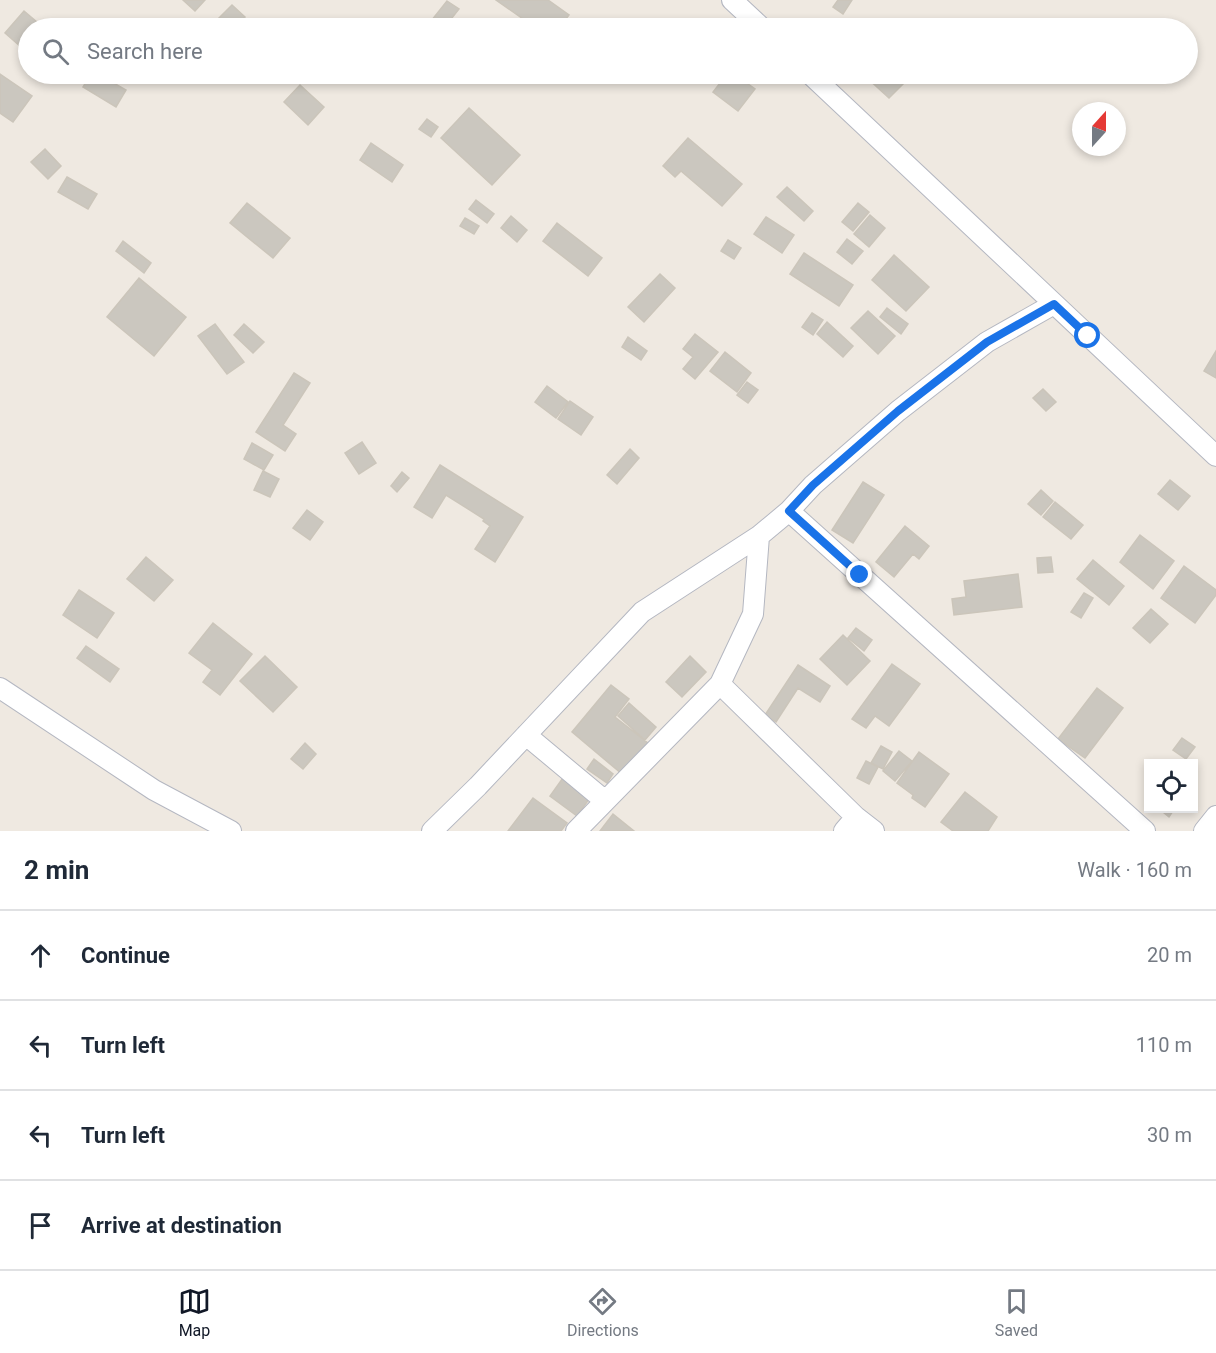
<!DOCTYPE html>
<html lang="en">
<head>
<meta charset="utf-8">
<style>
	:root { --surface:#fff; --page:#f6f6f7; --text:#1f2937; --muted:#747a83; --line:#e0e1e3; --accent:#111827 }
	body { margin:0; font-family:Roboto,sans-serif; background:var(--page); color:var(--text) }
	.controls { position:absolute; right:18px; bottom:18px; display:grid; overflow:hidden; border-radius:0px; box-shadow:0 3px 9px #0003 }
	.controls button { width:54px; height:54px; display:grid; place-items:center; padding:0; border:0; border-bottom:2px solid var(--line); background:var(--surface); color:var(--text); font:30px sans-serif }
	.compass { position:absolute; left:1072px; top:102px; width:54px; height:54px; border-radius:50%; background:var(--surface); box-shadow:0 3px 9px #0003; rotate:21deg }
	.stop { position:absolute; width:18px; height:18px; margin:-14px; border:4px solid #1a73e8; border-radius:50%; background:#fff }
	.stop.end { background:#1a73e8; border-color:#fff; box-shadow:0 2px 6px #0008 }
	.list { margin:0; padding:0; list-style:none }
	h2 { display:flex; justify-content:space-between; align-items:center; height:78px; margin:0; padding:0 24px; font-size:26px }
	h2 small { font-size:20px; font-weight:400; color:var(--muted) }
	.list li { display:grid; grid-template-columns:39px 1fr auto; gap:18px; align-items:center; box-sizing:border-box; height:90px; padding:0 24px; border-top:2px solid var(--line) }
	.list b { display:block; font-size:22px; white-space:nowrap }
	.list em { font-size:20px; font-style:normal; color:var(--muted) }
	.icon { flex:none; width:33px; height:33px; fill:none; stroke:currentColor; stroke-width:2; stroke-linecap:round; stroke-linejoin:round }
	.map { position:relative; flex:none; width:1216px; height:831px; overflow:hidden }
	.search { position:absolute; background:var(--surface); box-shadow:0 3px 9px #0003; left:18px; right:18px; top:18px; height:66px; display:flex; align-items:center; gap:15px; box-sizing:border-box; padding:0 21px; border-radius:33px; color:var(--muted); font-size:22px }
	.sheet { height:438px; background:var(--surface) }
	nav { display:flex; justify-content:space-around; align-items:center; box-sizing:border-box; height:84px; border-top:2px solid var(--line); background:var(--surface); font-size:16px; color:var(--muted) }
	nav a { display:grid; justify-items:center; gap:3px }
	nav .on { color:var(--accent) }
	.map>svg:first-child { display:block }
	.building { fill:#cbc7bf; stroke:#cbc5ba; stroke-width:1.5 }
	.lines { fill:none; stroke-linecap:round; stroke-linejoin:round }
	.street-casing { stroke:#b4b7c1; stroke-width:22 }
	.street { stroke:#fff; stroke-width:20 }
	.route { stroke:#1a73e8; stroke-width:8 }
</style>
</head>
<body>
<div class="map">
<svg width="1216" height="831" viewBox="0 0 1216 831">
	<rect width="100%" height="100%" fill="#efe9e1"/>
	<path class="building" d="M183,0h22l-10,11z
		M496,0h52l21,15 -10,13h-23z
		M838,0h14l-9,14 -10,-7z
		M447,1l12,8 -15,19h-3l-10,-7z
		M232,5l13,12 -11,11h-25z
		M24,11l20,17h-16v25l-23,-20z
		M0,74l32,22 -19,26 -13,-9z
		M91,74h7l28,16 -10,17 -33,-20z
		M727,74h7l21,15 -17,22 -25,-19z
		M868,74h45l-24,24 -24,-22z
		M300,85l24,22 -16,18 -24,-23z
		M469,108l51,47 -28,30 -51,-47z
		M427,119l11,8 -7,10 -12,-8z
		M688,138l54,46 -20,22 -41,-35 -6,6 -12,-11z
		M371,143l32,22 -11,17 -32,-22z
		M45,149l16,17 -13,13 -17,-17z
		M67,177l30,17 -9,15 -30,-17z
		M787,187l26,24 -9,10 -27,-24z
		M476,200l18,14 -7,9 -18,-14z
		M247,203l43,35 -17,20 -43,-35z
		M858,203l11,9 -16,19 -11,-9z
		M870,215l15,13 -16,19 -15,-13z
		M511,216l16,14 -10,12 -16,-14z
		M766,217l28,18 -12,18 -28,-19z
		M465,218l14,8 -5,8 -14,-8z
		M557,223l45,35 -14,18 -45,-35z
		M847,239l16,12 -11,13 -15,-12z
		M728,240l13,8 -7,11 -13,-8z
		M123,241l28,22 -7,10 -28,-22z
		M804,253l49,32 -14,21 -49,-32z
		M894,255l35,32 -23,24 -34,-31z
		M660,274l15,14 -31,34 -16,-15z
		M139,278l47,39 -32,39 -47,-39z
		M887,308l21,16 -7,10 -21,-17z
		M868,311l27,25 -17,18 -27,-26z
		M812,313l11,7 -10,15 -11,-8z
		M827,322l26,24 -10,11 -26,-23z
		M215,324l29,38 -17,12 -29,-38z
		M244,324l20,18 -11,11 -19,-18z
		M695,334l23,18 -23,27 -12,-10 10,-12 -10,-8z
		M628,337l19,14 -6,9 -19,-13z
		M1216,351v27l-12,-7z
		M725,352l26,21 -14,19 -27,-21z
		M294,373l16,10 -27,42 13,9 -11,17 -29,-19z
		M747,382l11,8 -10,13 -11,-8z
		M547,386l21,16 -12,16 -21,-16z
		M1043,389l13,13 -10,9 -13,-13z
		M570,401l23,16 -12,18 -23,-16z
		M362,442l14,21 -17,11 -14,-21z
		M252,443l21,12 -9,15 -20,-11z
		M630,449l9,9 -22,26 -10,-9z
		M440,465l83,52 -28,45 -20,-13 15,-23 -7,-5 1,-2 -38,-24 -14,23 -18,-11z
		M263,471l16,8 -9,18 -16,-7z
		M402,472l7,6 -12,14 -6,-6z
		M1170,480l20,16 -12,14 -20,-16z
		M863,482l21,13 -31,48 -21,-13z
		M1041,490l12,11 -12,14 -13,-11z
		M1055,502l28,23 -12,14 -28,-22z
		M307,510l16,12 -13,18 -17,-12z
		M905,526l24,20 -10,13 -6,-5 -19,23 -18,-15z
		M1140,535l34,26 -21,28 -33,-27z
		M146,557l27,23 -19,21 -27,-22z
		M1051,557l2,15 -15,1 -1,-15z
		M1093,560l31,26 -15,19 -32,-26z
		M1184,566l32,24v5l-21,28 -34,-25z
		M1018,574l4,33 -68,8 -2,-16 14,-2 -2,-16z
		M79,590l35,23 -17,25 -34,-23z
		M1084,593l9,5 -12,20 -10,-6z
		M1151,609l17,15 -18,19 -17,-15z
		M213,623l39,31 -32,41 -17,-13 9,-12 -23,-17z
		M856,628l16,12 -8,11 -16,-13z
		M843,635l27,26 -23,24 -27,-26z
		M86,646l33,23 -9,13 -33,-24z
		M265,656l32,31 -24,25 -33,-31z
		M690,656l16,16 -24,25 -16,-15z
		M892,664l28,20 -31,42 -14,-10 -9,12 -14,-9z
		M798,665l32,21 -10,16 -22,-14 -22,34 -11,-7z
		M611,685l18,14 -14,18 33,26 -26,31 -50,-42z
		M1097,688l26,20 -38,50 -27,-19z
		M629,703l27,24 -11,13 -27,-24z
		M1182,738l13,9 -9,12 -13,-9z
		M305,743l11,11 -13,15 -12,-10z
		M881,746l11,6 -9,17 -12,-6z
		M899,751l13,10 -17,20 -12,-10z
		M919,752l30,22 -24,33 -13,-9 1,-3 -16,-12z
		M594,759l19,15 -6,9 -20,-14z
		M866,761l12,6 -9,17 -12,-6z
		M565,775l27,20 -15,21 -27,-20z
		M965,792l32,25 -9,14h-35l-12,-9z
		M533,798l34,25 -6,8h-53z
		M1158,808h17l-6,9z
		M613,814l21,17h-34z"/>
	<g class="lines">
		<defs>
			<path id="street" d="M732,0l30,28
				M810,74l406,382
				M1054,304l-67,38 -89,69 -85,74 -24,26 356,320
				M720,684l136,133 18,14
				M0,688l154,102 77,41
				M526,735l78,65
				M432,831l46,-45 164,-174 117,-76 30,-25
				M576,831l144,-147 33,-70 6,-78
				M844,831l12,-14
				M1204,831l12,-15"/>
		</defs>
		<use href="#street" class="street-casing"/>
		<use href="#street" class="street"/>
	</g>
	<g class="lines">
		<path class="route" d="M860,575l-71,-64 24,-26 85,-74 89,-69 67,-38 34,32"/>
	</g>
</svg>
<div class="controls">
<button><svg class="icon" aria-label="locate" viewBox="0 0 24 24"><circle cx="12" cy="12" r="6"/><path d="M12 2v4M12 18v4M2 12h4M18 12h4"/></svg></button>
</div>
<svg class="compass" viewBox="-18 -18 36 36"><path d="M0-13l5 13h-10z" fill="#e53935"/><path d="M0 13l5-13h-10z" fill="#747a83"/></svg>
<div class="stop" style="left:1088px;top:336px"></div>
<div class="stop end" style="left:860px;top:575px"></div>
<div class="search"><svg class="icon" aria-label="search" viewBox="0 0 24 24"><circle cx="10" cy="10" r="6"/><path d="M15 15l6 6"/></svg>Search here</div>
</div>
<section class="sheet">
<h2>2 min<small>Walk · 160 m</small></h2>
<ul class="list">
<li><svg class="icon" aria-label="ahead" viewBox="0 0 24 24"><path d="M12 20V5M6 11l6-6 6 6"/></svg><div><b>Continue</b></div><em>20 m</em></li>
<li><svg class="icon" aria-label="left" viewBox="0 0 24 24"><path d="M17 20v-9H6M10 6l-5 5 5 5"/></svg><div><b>Turn left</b></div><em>110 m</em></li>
<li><svg class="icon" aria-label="left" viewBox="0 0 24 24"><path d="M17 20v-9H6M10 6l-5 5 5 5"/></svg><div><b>Turn left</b></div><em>30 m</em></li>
<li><svg class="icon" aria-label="arrive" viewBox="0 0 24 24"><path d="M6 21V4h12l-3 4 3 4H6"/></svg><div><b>Arrive at destination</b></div></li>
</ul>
</section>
<nav>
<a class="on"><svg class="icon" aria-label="map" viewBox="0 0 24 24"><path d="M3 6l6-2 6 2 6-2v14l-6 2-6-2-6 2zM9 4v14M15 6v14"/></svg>Map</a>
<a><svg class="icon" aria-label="directions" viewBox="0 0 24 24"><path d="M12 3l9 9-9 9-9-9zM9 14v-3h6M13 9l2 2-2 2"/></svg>Directions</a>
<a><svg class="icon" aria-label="saved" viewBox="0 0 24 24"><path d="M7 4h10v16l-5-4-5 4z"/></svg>Saved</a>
</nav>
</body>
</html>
